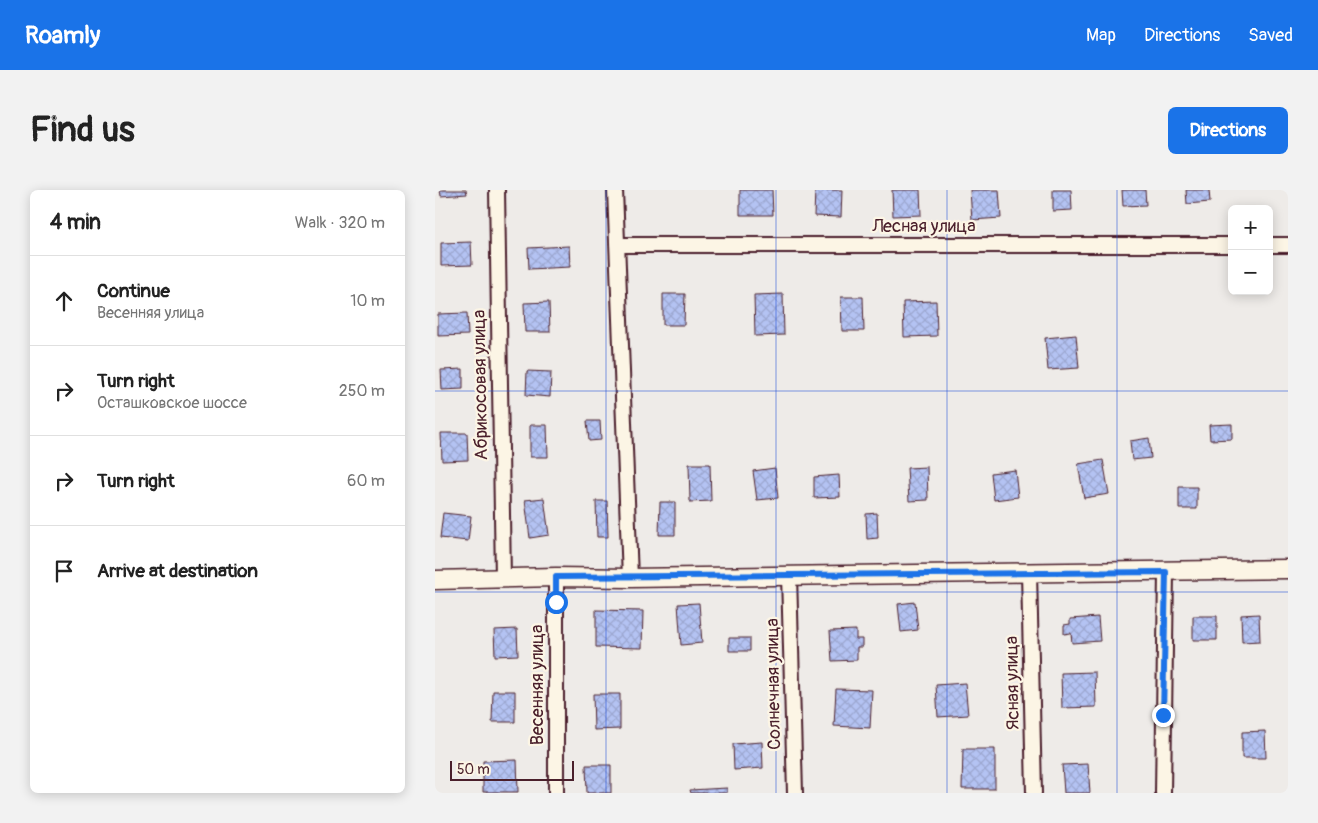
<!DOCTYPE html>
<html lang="en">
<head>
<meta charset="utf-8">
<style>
	:root { --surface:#fff; --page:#f2f2f2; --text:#222; --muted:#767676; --line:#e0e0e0; --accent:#1a73e8 }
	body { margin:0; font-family:Pangolin,sans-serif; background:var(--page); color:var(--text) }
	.controls { position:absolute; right:15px; top:15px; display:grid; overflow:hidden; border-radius:8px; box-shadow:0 2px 12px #0003 }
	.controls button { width:45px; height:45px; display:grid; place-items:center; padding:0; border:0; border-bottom:1px solid var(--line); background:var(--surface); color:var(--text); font:25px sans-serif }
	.scale { position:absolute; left:15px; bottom:12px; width:124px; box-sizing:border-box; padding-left:5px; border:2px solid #4a1f2b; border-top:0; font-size:14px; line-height:18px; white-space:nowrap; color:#4a1f2b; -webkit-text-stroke:4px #fcf5e5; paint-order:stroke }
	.stop { position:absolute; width:15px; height:15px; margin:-11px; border:4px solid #1a73e8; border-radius:50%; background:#fff }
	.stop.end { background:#1a73e8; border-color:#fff; box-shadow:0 1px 5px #0008 }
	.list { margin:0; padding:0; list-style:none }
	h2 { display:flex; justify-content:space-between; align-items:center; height:65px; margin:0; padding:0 20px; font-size:21px }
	h2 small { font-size:16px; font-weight:400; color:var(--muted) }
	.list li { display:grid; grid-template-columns:32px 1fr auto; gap:15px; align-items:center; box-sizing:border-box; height:90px; padding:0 20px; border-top:1px solid var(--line) }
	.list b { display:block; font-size:19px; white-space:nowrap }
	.list p { margin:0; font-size:16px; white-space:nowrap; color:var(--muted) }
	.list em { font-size:16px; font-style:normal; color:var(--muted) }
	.icon { flex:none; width:28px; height:28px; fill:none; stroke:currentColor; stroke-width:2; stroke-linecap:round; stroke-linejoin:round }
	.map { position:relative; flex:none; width:853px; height:603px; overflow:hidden; border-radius:8px }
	header { display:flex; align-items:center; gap:30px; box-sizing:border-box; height:70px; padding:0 25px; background:var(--accent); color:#fff }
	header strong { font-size:24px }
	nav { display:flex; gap:28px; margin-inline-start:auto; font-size:18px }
	.intro { display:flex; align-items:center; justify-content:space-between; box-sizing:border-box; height:120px; padding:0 30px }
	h1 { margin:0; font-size:35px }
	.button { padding:12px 22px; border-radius:8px; background:var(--accent); color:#fff; font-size:18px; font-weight:700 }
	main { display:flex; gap:30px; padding:0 30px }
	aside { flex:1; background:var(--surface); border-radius:8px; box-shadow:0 2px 12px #0003 }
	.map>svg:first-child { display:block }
	.building { fill:url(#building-cross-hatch); stroke:#4a1f2b }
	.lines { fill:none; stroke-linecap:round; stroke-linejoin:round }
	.minor-casing { stroke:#4a1f2b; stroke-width:18 }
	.tertiary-casing { stroke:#4a1f2b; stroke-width:21 }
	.minor { stroke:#fcf5e5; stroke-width:14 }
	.tertiary { stroke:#fcf5e5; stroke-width:18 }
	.route { stroke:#1a73e8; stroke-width:6 }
	.grid { fill:none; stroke:#1d4ed8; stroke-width:1; stroke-opacity:0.55 }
	.labels { text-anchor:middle; stroke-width:4.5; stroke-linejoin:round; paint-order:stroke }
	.street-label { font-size:18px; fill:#4a1f2b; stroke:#fcf5e5 }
</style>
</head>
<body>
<header>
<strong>Roamly</strong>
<nav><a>Map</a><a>Directions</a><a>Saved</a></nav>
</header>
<div class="intro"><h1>Find us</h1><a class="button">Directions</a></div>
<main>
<aside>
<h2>4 min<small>Walk · 320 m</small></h2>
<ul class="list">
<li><svg class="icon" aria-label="ahead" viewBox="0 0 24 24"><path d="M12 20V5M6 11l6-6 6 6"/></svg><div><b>Continue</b><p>Весенняя улица</p></div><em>10 m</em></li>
<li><svg class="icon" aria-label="right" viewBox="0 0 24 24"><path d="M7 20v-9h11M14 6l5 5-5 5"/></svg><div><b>Turn right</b><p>Осташковское шоссе</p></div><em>250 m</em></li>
<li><svg class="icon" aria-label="right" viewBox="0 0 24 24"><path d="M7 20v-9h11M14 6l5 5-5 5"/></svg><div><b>Turn right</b></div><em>60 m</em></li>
<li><svg class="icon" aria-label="arrive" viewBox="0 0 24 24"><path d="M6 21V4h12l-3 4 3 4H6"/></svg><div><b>Arrive at destination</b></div></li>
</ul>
</aside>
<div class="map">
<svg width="853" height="603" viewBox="0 0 853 603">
	<defs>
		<pattern id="building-cross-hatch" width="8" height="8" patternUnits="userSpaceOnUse" patternTransform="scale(1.25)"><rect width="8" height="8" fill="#b4c3f3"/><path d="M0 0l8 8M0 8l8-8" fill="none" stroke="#9ca7d0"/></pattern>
	</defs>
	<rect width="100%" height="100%" fill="#eeebe8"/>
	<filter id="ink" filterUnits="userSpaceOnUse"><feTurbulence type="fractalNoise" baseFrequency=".02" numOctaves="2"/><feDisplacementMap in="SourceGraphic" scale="10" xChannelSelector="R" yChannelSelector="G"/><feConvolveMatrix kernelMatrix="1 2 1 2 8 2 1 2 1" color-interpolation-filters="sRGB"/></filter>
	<g filter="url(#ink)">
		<path class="building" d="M5,0h26l1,4 -26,2z
			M305,0h32l1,25h-33z
			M380,0h27l-1,27 -27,-1z
			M457,0h28l1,25 -28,1z
			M535,0h29l2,28 -29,2z
			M618,0h18l1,20 -19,1z
			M687,0h23l1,15 -23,1z
			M751,0h23l1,12 -23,2z
			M36,52l1,23 -31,1v-23z
			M134,56l1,21 -41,2 -1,-21z
			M228,104h22l-1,31h-21z
			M348,104l1,41 -29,1 -1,-41z
			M406,107h22l1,34h-22z
			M501,111l1,35 -33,1 -1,-35z
			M114,112l1,30h-25l-1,-29z
			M32,123l1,22 -30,1v-22z
			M641,145l3,33 -31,2 -3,-32z
			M28,179v20l-21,1 -1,-20z
			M92,181l24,1 -1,25 -24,-2z
			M152,231h13l1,19 -12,1z
			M797,234v15l-22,1 -1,-15z
			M95,235h17l1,32h-18z
			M6,243h26l1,27 -26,1z
			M714,248l2,20 -19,2 -2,-19z
			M668,270l6,34 -25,4 -6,-34z
			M254,274h21l1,37 -21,1z
			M492,277l1,33 -19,1 -2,-33z
			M340,278l3,30 -21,2 -4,-29z
			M580,280l3,27 -24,3 -3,-27z
			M404,285l1,22 -26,1v-21z
			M744,297h18v22h-18z
			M109,308l5,37 -19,3 -5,-38z
			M161,311h11l1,36h-11z
			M225,312h15v33h-16z
			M8,323l28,3 -3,25 -28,-3z
			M442,323l1,25 -11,1 -1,-25z
			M480,412l3,28 -17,2 -3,-28z
			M264,413l3,40 -21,2 -3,-41z
			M161,420l47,1 -1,37 -46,-1z
			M824,424l1,27 -18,1 -1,-27z
			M758,426h24v24h-24z
			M663,427l2,24 -28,2 -1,-10 -7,1v-9l6,-1v-5z
			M82,439l1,26 -23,1 -1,-26z
			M421,440v9h6v8h-5v13l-25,1 -2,-30z
			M294,448h21v13h-21z
			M660,482l1,35 -34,1 -1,-35z
			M530,493l3,32 -30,2 -2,-32z
			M401,499l36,1 -2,38 -36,-2z
			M58,501h22v31h-23z
			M158,504h27v35l-26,1z
			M830,541l1,27h-24v-26z
			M327,552l1,26 -29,2 -1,-26z
			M528,559h32v40h-33z
			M82,570l1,32h-35v-31z
			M653,574l2,29h-26l-2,-28z
			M151,575h25v28h-24z
			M292,598v5h-36l-1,-3z"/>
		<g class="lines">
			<defs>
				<path id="minor" d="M62,0l6,389
					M180,0l15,388
					M182,55h615
					M834,55h19
					M594,382l5,221
					M354,385l6,218
					M121,603v-216
					M728,603l3,-221"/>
				<path id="tertiary" d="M0,390l121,-3 74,1 658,-9"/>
			</defs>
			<use href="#minor" class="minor-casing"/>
			<use href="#tertiary" class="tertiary-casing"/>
			<use href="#minor" class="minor"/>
			<use href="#tertiary" class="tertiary"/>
		</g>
	</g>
	<g class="lines" filter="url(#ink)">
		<path class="route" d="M121,412v-25l610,-5 -3,143"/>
	</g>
	<path class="grid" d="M171,0v603M341,0v603M512,0v603M682,0v603M0,201h853M0,402h853"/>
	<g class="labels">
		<g class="street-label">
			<text x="489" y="42">Лесная улица</text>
			<text transform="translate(45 195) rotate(-91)" y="6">Абрикосовая улица</text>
			<text transform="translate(577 493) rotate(-91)" y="6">Ясная улица</text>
			<text transform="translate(338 494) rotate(-91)" y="6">Солнечная улица</text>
			<text transform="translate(102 495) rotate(-90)" y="6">Весенняя улица</text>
		</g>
	</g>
</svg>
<div class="controls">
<button>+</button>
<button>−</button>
</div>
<div class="scale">50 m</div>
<div class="stop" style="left:121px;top:412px"></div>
<div class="stop end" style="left:728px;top:525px"></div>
</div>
</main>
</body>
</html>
